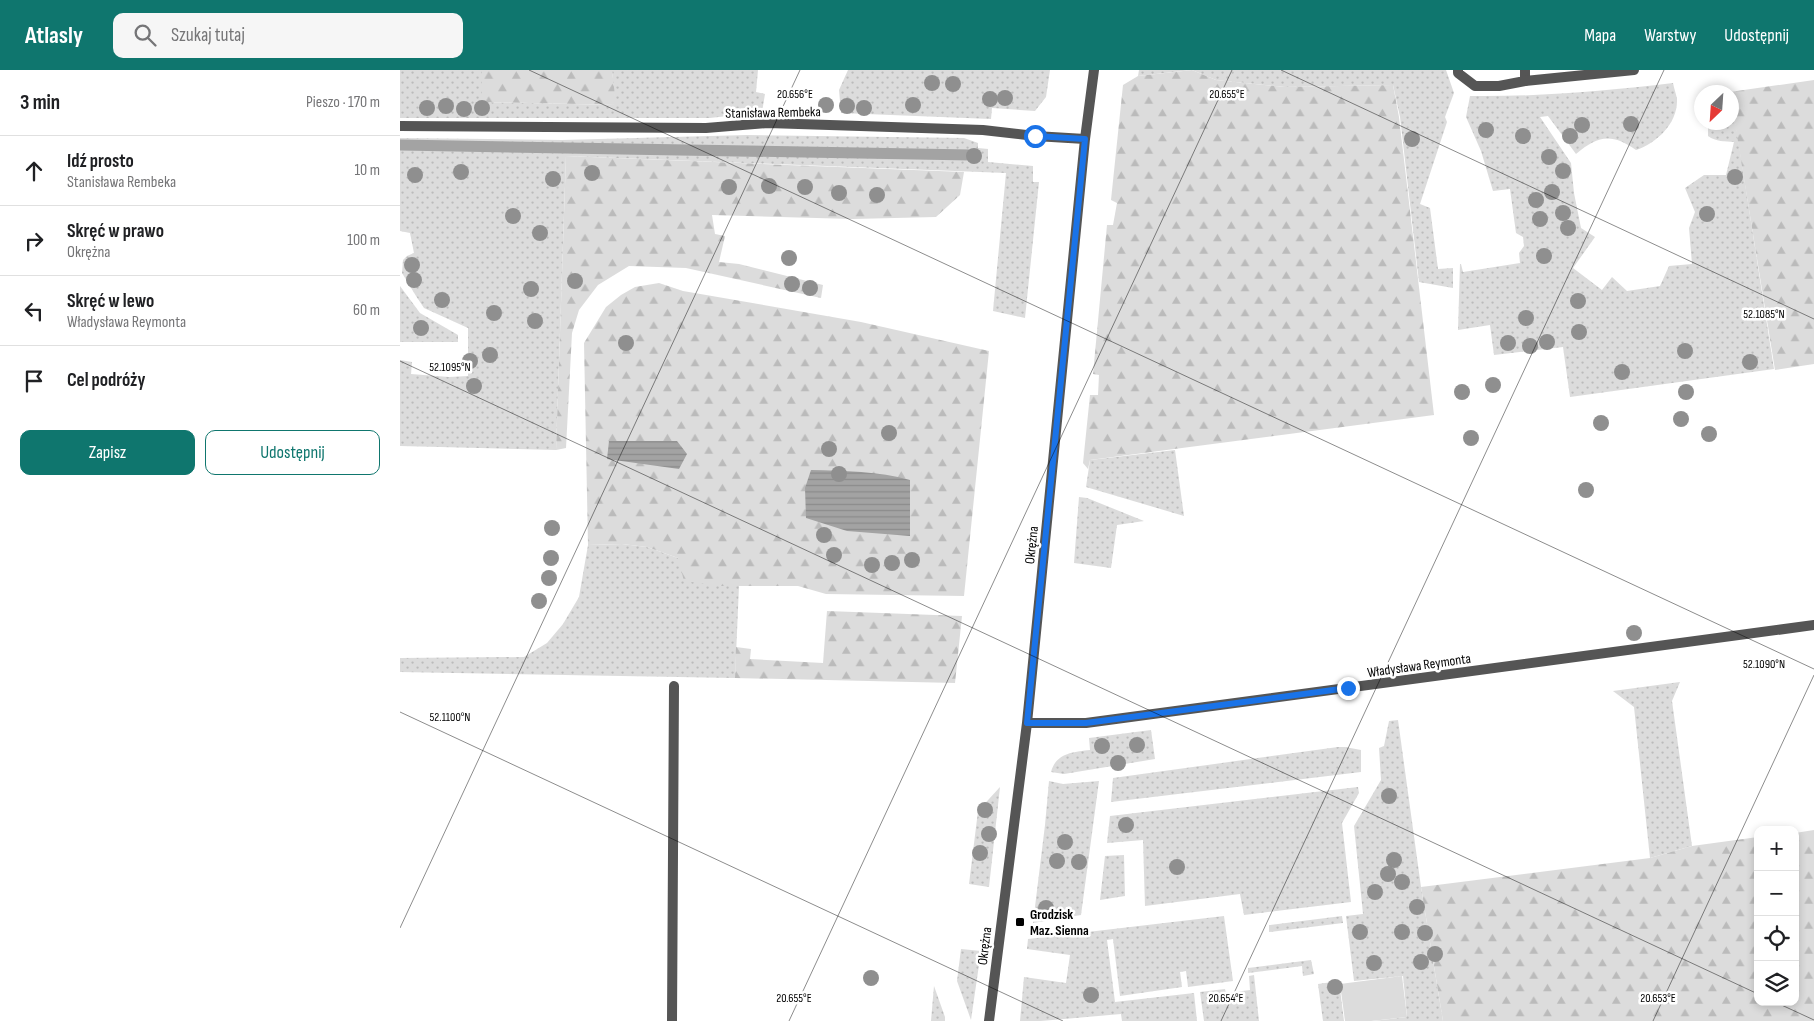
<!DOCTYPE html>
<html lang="pl">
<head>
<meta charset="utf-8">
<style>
	:root { --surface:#fff; --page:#f6f6f6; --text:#202124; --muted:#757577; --line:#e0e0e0; --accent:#0f766e }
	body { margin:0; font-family:"Sofia Sans Condensed",sans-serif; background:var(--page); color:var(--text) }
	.controls { position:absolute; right:15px; bottom:15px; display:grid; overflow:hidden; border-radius:10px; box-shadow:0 2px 8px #0003 }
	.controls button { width:45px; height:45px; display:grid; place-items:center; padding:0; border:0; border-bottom:1px solid var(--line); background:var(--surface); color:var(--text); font:25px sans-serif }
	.compass { position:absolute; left:1294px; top:15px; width:45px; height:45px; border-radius:50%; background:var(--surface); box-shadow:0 2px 8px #0003; rotate:205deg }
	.stop { position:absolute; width:15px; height:15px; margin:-11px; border:4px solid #1a73e8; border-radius:50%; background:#fff }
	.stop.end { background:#1a73e8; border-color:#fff; box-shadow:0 1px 5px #0008 }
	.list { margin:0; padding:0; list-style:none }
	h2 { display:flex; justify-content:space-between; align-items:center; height:65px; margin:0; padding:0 20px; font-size:21px }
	h2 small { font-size:16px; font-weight:400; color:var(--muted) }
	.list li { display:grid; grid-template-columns:32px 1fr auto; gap:15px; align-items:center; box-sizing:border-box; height:70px; padding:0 20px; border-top:1px solid var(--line) }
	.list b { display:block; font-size:19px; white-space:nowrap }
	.list p { margin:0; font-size:16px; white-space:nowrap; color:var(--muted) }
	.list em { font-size:16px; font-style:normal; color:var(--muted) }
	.actions { display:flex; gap:10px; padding:15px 20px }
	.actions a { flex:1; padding:11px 0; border:1px solid var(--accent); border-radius:10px; text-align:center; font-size:18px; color:var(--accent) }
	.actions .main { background:var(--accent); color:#fff }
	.icon { flex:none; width:28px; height:28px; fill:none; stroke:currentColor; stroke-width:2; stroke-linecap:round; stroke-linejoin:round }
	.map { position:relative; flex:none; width:1414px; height:951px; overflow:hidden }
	header { display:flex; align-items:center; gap:30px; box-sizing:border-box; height:70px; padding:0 25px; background:var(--accent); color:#fff }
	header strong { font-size:24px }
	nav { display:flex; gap:28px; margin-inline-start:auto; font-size:18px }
	.search { width:350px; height:45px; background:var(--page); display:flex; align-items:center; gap:12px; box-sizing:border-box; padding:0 18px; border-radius:10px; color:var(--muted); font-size:19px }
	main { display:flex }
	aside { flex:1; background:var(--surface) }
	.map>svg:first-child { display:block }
	.green { fill:url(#green-dots) }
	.forest { fill:url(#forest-firs) }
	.pitch { fill:#dcdcdc }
	.water { fill:url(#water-rules) }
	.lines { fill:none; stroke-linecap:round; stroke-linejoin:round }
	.stream { stroke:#a3a3a3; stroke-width:11 }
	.service { stroke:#555; stroke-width:10 }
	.minor { stroke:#555; stroke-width:10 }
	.tree { fill:#8f8f8f }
	.route { stroke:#1a73e8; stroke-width:6 }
	.ticks { fill:none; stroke:#000; stroke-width:1; stroke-opacity:0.45 }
	.poi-dot { fill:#000; stroke:#fff; stroke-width:2 }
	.labels { text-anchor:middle; stroke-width:5; stroke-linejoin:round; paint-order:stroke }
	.street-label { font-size:14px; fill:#000; stroke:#fff }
	.poi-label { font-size:14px; font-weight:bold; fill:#000; stroke:#fff; text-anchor:start }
	.ticks-label { font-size:12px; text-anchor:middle; fill:#000; stroke:#fff; stroke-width:5; stroke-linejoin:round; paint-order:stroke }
</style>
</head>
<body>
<header>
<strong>Atlasly</strong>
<div class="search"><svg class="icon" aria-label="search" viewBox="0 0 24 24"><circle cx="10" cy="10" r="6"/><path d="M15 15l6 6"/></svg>Szukaj tutaj</div>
<nav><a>Mapa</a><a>Warstwy</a><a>Udostępnij</a></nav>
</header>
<main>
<aside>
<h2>3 min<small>Pieszo · 170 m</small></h2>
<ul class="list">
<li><svg class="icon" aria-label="ahead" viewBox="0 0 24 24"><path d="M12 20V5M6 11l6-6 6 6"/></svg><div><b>Idź prosto</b><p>Stanisława Rembeka</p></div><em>10 m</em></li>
<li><svg class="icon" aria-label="right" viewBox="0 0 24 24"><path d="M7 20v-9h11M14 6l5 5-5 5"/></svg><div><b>Skręć w prawo</b><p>Okrężna</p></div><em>100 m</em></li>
<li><svg class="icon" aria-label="left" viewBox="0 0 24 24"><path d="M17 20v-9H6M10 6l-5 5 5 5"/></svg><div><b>Skręć w lewo</b><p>Władysława Reymonta</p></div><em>60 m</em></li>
<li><svg class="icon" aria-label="arrive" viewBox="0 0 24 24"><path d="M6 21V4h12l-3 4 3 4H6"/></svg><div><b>Cel podróży</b></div></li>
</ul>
<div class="actions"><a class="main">Zapisz</a><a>Udostępnij</a></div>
</aside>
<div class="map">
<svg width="1414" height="951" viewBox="0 0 1414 951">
	<defs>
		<pattern id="green-dots" width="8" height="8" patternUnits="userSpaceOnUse" patternTransform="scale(1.25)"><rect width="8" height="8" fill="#dcdcdc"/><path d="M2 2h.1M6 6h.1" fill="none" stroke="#bbb" stroke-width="1.8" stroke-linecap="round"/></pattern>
		<pattern id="forest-firs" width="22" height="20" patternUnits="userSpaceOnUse" patternTransform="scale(1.25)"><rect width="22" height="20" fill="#dcdcdc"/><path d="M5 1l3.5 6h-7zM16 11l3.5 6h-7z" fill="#bbb"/></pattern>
		<pattern id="water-rules" width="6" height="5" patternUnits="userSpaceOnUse" patternTransform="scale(1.25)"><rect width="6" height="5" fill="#a3a3a3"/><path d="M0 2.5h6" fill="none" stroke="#8b8b8b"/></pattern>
	</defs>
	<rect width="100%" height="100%" fill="#fff"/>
	<path class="green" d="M0,0h82v32l133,3 -3,-35h146l-2,22 9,2 -3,18 -52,6h-310z
		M448,0h202l-4,27 -11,14 -43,-3 -1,11 -150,-6 -2,-23z
		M739,0h307l8,23 -9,24 2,5 -27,82 10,4 8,61 15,-1v20l-34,-6 -19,-165 -7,-32 -108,2 -69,-7 -24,-10 -54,6z
		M1273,13c1,5 3,11 4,16 1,24 -20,44 -41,51 -24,-17 -38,-15 -60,4l-28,-38 -8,1 31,46 3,30 7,35 14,9 -22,31 29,22 10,-13 15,14 33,-5 9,-20 23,-2 -3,-36 6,-16 -10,-24 19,-13h22l8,-33c-9,-1 -18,0 -26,-6v-13l24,-1v-22l42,269 -204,28 -7,-50 -69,8 -4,-30 -32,5 2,-66h1l2,8 57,-9 -1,-10 5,-7 -1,-9 -7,-4 -6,-44 -17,2 -12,-40 -15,-34 4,-21c68,1 135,-5 203,-13z
		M347,65l217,3 14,5v5l10,1v13l45,4v16h6l-14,136 -32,-7 13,-138 -440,-17 -10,294 -156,-4v-86l12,2 -1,12 38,3 19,-1v-48l-44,-20 -8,-12 -14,-23 1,-13 4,-4 7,-3 -4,-20 -10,-2v-93l162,2z
		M0,216l20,27 38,22v7h-58z
		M775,380l9,66 -98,-29 4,-27z
		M679,427l8,1 57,23 -27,4 -6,43 -37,-5z
		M222,474l25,3 31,11 43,28h18l-4,92 -335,-6v-14l124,-1 23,-14 16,-19 16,-27 9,-52z
		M1280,612l-8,19 20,145 -42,12 -16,-151 -21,-16z
		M998,650l23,167 22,134h-70l34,-4 -4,-41 -49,5 -8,-65 17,-2 -9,-88 27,-46 -2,-32 5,-2 5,-25z
		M751,660l4,29 -91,15 -13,-2c5,-19 22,-20 39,-22l-1,-12z
		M938,677h7l16,3v22l-250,30 2,-24z
		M649,711l14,3 36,-3 -18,134 -48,8 12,-98z
		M600,717l-11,100 -20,-3 9,-73z
		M958,717l1,6 -17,30 9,79 -107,13 -4,-21 -95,12 -2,-66 -36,3 3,-27z
		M724,785l1,41 -25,4 5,-44z
		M824,846l9,65 -45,6 -2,-16 -6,1 2,15 -62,9 -7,-57 -6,1 8,62 79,-9 3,28h-75l-1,-7 -80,7h-21l4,-44 42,6 4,-28 -43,-6 1,-10z
		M942,846l1,7 -74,9v-7z
		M561,879l20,2 -10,69 -14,-39z
		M911,890l3,14 -11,2 -1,-10 -54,7v-5z
		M854,905l5,46h-55l-4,-29 25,-3 1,4 24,-3 -1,-14z
		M939,911l5,40h-21l-5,-37z
		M534,916l11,31v4h-14z"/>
	<path class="forest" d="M82,0h130l4,35 -134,-3z
		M792,0l24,10 69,7 108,-2 6,32 35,298 -344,45 -2,9 -5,-6 7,-68h8l1,-20 -6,-1 14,-149h6l4,-22 -6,-3 12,-115 15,-9z
		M1414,10v284l-39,6 -45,-278z
		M166,86l398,16 -4,23 -24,22 -83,2 -141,-4 3,19 10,2 -6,26 20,2 84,21 -2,13 -135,-30 -57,-2 -31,19 -19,25 -7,23 -6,115 -10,2z
		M259,213l24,8 178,31 128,29 -25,245 -138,-2 -28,-8h-77l-37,-5 -6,-23 -31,-11 -25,-3 -34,1 -4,-202 22,-36 15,-12 14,-8z
		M427,541l135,5 -7,67 -220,-5 1,-31 15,2 -1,10 73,4z
		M1414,760v191h-371l-22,-134 229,-29 42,-12 66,-9v165h37v-169z"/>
	<path class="pitch" d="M1002,906l5,41 -36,4h-26l-5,-37z"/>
	<path class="water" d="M209,371h68l10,13 -8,15 -72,-10z
		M411,400c34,1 67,1 99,10v56l-63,-5 -41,-13 -1,-30z"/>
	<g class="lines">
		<path class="stream" d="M0,75l571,10"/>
		<path class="service" d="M1058,0v3l17,13h24l26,-5v-11"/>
		<path class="minor" d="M1125,11l109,-11
			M0,56l306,2 62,-5 215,7 52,6 50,3
			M627,653h59l728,-98
			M272,951l2,-335
			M589,951l38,-298 58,-584 9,-69"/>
	</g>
	<g class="tree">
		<circle cx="532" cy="13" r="8"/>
		<circle cx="553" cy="14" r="8"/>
		<circle cx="605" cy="28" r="8"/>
		<circle cx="590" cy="29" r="8"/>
		<circle cx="426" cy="35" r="8"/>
		<circle cx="513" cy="35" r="8"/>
		<circle cx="46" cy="36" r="8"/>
		<circle cx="447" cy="36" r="8"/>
		<circle cx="27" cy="38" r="8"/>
		<circle cx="82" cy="38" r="8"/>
		<circle cx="464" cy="38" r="8"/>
		<circle cx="64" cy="39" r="8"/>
		<circle cx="1231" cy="54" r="8"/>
		<circle cx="1182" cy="55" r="8"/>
		<circle cx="1086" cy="60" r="8"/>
		<circle cx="1123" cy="66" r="8"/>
		<circle cx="1170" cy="66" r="8"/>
		<circle cx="1012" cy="69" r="8"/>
		<circle cx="574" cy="86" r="8"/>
		<circle cx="1149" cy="87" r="8"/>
		<circle cx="1163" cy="101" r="8"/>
		<circle cx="61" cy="102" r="8"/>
		<circle cx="192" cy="103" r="8"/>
		<circle cx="15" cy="105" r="8"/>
		<circle cx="1335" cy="107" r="8"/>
		<circle cx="153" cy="109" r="8"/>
		<circle cx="369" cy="116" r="8"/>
		<circle cx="329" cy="117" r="8"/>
		<circle cx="405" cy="117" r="8"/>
		<circle cx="1152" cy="122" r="8"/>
		<circle cx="439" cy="123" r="8"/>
		<circle cx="477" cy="125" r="8"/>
		<circle cx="1136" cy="130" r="8"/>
		<circle cx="1163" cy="143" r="8"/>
		<circle cx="1307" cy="144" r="8"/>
		<circle cx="113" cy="146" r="8"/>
		<circle cx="1140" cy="149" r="8"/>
		<circle cx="1168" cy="158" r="8"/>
		<circle cx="140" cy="163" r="8"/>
		<circle cx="1144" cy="186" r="8"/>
		<circle cx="389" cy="188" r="8"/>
		<circle cx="12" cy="195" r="8"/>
		<circle cx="14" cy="210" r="8"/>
		<circle cx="175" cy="211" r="8"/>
		<circle cx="392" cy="214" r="8"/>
		<circle cx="410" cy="218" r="8"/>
		<circle cx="131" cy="219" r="8"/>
		<circle cx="42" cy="230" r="8"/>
		<circle cx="1178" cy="231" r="8"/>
		<circle cx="94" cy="243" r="8"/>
		<circle cx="1126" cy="248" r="8"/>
		<circle cx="135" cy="251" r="8"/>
		<circle cx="21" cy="258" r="8"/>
		<circle cx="1179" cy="262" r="8"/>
		<circle cx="1147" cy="272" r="8"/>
		<circle cx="226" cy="273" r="8"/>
		<circle cx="1108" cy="273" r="8"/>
		<circle cx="1130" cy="276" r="8"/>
		<circle cx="1285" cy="281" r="8"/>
		<circle cx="90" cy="285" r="8"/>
		<circle cx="70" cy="291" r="8"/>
		<circle cx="1350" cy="292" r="8"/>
		<circle cx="1222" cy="302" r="8"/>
		<circle cx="1093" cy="315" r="8"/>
		<circle cx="74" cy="316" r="8"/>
		<circle cx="1062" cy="322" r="8"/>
		<circle cx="1286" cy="322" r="8"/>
		<circle cx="1281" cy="349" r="8"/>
		<circle cx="1201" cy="353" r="8"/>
		<circle cx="489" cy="363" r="8"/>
		<circle cx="1309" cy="364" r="8"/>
		<circle cx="1071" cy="368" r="8"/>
		<circle cx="429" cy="379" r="8"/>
		<circle cx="439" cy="404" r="8"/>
		<circle cx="1186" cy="420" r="8"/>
		<circle cx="152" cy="458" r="8"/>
		<circle cx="424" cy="465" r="8"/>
		<circle cx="434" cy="485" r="8"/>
		<circle cx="151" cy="488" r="8"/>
		<circle cx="512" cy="490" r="8"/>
		<circle cx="492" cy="493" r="8"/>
		<circle cx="472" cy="495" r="8"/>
		<circle cx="149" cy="508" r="8"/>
		<circle cx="139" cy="531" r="8"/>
		<circle cx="1234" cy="563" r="8"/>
		<circle cx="737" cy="675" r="8"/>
		<circle cx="702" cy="676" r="8"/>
		<circle cx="718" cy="693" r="8"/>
		<circle cx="989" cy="726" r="8"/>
		<circle cx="585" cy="740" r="8"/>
		<circle cx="726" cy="755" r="8"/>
		<circle cx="589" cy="764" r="8"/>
		<circle cx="665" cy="772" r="8"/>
		<circle cx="580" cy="783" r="8"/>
		<circle cx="994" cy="790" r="8"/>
		<circle cx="657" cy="791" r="8"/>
		<circle cx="679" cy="792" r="8"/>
		<circle cx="777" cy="797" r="8"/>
		<circle cx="988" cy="804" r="8"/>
		<circle cx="1002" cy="812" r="8"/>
		<circle cx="975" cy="822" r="8"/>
		<circle cx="1017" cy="837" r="8"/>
		<circle cx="646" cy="838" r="8"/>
		<circle cx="960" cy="862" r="8"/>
		<circle cx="1002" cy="862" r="8"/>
		<circle cx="1025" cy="863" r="8"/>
		<circle cx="1035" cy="884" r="8"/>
		<circle cx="1021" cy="892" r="8"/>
		<circle cx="974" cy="893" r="8"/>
		<circle cx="471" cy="908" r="8"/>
		<circle cx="935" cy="917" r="8"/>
		<circle cx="691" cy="925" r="8"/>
	</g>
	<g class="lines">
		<path class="route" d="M635,66l50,3 -58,584h59l262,-35"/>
	</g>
	<path class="ticks" d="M129,0l1285,599M881,0l533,249M0,291l1358,633M0,642l663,309M0,858l400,-858M1375,932l39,18M389,951l443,-951M821,951l443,-951M1253,951l161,-346"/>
	<rect class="poi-dot" x="615" y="847" width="10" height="10" rx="2.5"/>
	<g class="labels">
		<g class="street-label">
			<text transform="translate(373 42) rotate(-1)" y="5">Stanisława Rembeka</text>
			<text transform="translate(631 475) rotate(-84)" y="5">Okrężna</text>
			<text transform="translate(1019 595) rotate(-8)" y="5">Władysława Reymonta</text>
			<text transform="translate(584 876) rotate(-83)" y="5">Okrężna</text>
		</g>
		<g class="poi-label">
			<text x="630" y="849">Grodzisk<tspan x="630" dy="16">Maz. Sienna</tspan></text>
		</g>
	</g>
	<g class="ticks-label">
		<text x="395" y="28">20.656°E</text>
		<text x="827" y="28">20.655°E</text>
		<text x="1364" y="248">52.1085°N</text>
		<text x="50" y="301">52.1095°N</text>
		<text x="1364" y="598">52.1090°N</text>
		<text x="50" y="651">52.1100°N</text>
		<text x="394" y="932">20.655°E</text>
		<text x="826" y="932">20.654°E</text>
		<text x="1258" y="932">20.653°E</text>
	</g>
</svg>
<div class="controls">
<button>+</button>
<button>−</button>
<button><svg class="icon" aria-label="locate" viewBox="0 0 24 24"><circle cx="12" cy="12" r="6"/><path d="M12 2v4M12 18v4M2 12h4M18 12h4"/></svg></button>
<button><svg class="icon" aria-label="layers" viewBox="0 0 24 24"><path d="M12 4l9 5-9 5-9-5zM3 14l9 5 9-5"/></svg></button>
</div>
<svg class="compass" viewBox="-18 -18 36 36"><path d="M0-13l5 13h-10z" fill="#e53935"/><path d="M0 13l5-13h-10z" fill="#757577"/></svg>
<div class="stop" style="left:635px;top:66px"></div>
<div class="stop end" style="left:948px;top:618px"></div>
</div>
</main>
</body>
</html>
